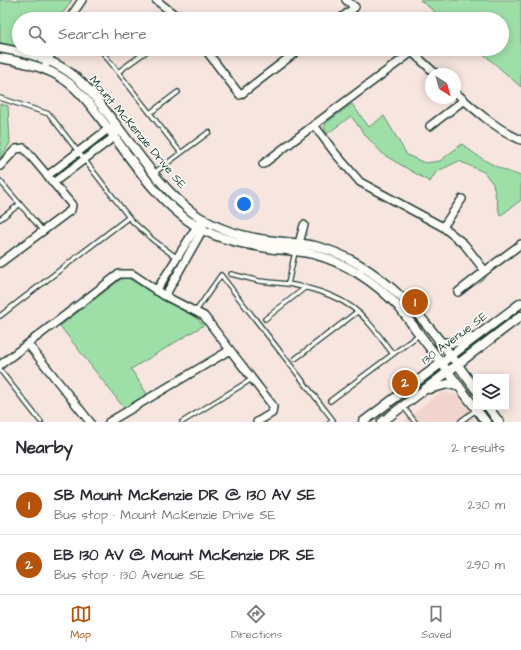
<!DOCTYPE html>
<html lang="en">
<head>
<meta charset="utf-8">
<style>
	:root { --surface:#fff; --page:#f2f2f3; --text:#2b2b33; --muted:#7c7c81; --line:#e1e1e2; --accent:#b45309 }
	body { margin:0; font-family:"Architects Daughter",sans-serif; background:var(--page); color:var(--text) }
	.controls { position:absolute; right:12px; bottom:12px; display:grid; overflow:hidden; border-radius:0px; box-shadow:0 2px 10px #0003 }
	.controls button { width:36px; height:36px; display:grid; place-items:center; padding:0; border:0; border-bottom:1px solid var(--line); background:var(--surface); color:var(--text); font:20px sans-serif }
	.compass { position:absolute; left:425px; top:68px; width:36px; height:36px; border-radius:50%; background:var(--surface); box-shadow:0 2px 10px #0003; rotate:143deg }
	.you { position:absolute; left:244px; top:204px; width:14px; height:14px; margin:-10px; border:3px solid #fff; border-radius:50%; background:#1a73e8; box-shadow:0 0 0 6px #1a73e833 }
	.badge { display:grid; place-items:center; width:26px; height:26px; border-radius:50%; background:var(--accent); color:#fff; font-size:13px; font-weight:700 }
	.pin { position:absolute; translate:-50% -50%; border:2px solid #fff; box-shadow:0 1px 4px #0006 }
	.list { margin:0; padding:0; list-style:none }
	h2 { display:flex; justify-content:space-between; align-items:center; height:52px; margin:0; padding:0 16px; font-size:17px }
	h2 small { font-size:13px; font-weight:400; color:var(--muted) }
	.list li { display:grid; grid-template-columns:26px 1fr auto; gap:12px; align-items:center; box-sizing:border-box; height:60px; padding:0 16px; border-top:1px solid var(--line) }
	.list b { display:block; font-size:15px; white-space:nowrap }
	.list p { margin:0; font-size:13px; white-space:nowrap; color:var(--muted) }
	.list em { font-size:13px; font-style:normal; color:var(--muted) }
	.icon { flex:none; width:22px; height:22px; fill:none; stroke:currentColor; stroke-width:2; stroke-linecap:round; stroke-linejoin:round }
	.map { position:relative; flex:none; width:521px; height:422px; overflow:hidden }
	.search { position:absolute; background:var(--surface); box-shadow:0 2px 10px #0003; left:12px; right:12px; top:12px; height:44px; display:flex; align-items:center; gap:10px; box-sizing:border-box; padding:0 14px; border-radius:22px; color:var(--muted); font-size:15px }
	.sheet { height:172px; background:var(--surface) }
	nav { display:flex; justify-content:space-around; align-items:center; box-sizing:border-box; height:56px; border-top:1px solid var(--line); background:var(--surface); font-size:11px; color:var(--muted) }
	nav a { display:grid; justify-items:center; gap:2px }
	nav .on { color:var(--accent) }
	.map>svg:first-child { display:block }
	.built { fill:#f2d4ce }
	.green { fill:#9edfa8; stroke:#5e8e6e }
	.lines { fill:none; stroke-linecap:round; stroke-linejoin:round }
	.service-casing { stroke:#1f3d34; stroke-width:6 }
	.minor-casing { stroke:#1f3d34; stroke-width:10 }
	.tertiary-casing { stroke:#1f3d34; stroke-width:11 }
	.service { stroke:#fdfcf7; stroke-width:3.5 }
	.minor { stroke:#fdfcf7; stroke-width:7 }
	.tertiary { stroke:#fdfcf7; stroke-width:8 }
	.labels { text-anchor:middle; stroke-width:3; stroke-linejoin:round; paint-order:stroke }
	.street-label { font-size:12px; fill:#1f3d34; stroke:#fdfcf7 }
</style>
</head>
<body>
<div class="map">
<svg width="521" height="422" viewBox="0 0 521 422">
	<rect width="100%" height="100%" fill="#f7e5df"/>
	<filter id="ink" filterUnits="userSpaceOnUse"><feTurbulence type="fractalNoise" baseFrequency=".025" numOctaves="2"/><feDisplacementMap in="SourceGraphic" scale="8" xChannelSelector="R" yChannelSelector="G"/><feConvolveMatrix kernelMatrix="1 2 1 2 8 2 1 2 1" color-interpolation-filters="sRGB"/></filter>
	<g filter="url(#ink)">
		<path class="built" d="M443,392l15,4 18,26h-72l22,-19z"/>
		<path class="green" d="M0,0h72l-13,19h-40v28l-19,-4z
			M420,0h101v87l-43,-38h24v-30h-58z
			M0,104l8,2 2,37 -10,16z
			M352,104l17,23 15,-11 23,39 18,8 15,-2 22,-17c18,15 36,25 59,32v24l-21,16 -7,-32 -9,-12 -25,-11 -23,11 -6,10 -46,-27 -19,-20 -14,-19 -24,18 -3,-7 2,-4z
			M128,278l35,22 32,17 9,8 -73,44 16,25 -23,14 -64,-82 61,-47z"/>
		<g class="lines">
			<defs>
				<path id="service" d="M100,49l81,104
					M118,72l29,-21
					M0,98l49,16 82,106 22,20 24,18
					M150,113l28,-21
					M154,173l55,-41
					M0,181l43,50
					M0,219l20,-15
					M295,252l-7,32c29,5 60,14 80,38 9,10 17,22 25,32l27,-20
					M231,274l28,7 29,3
					M196,311l25,-36 112,145 -3,2
					M0,316l129,-99
					M265,319l41,-32
					M295,359l62,-47
					M0,370l41,52
					M330,401l63,-47
					M403,406l12,16
					M461,421l15,-11
					M182,422l70,-43"/>
				<path id="minor" d="M156,0l24,19
					M69,19l13,-19
					M340,19l15,-12 -9,-7
					M205,49l35,46 60,-46
					M44,69l9,-20
					M436,74l-24,-22 -98,73 21,28 25,29 83,45 21,17 21,27 36,-27
					M455,92c21,19 40,36 66,48
					M430,126l34,-26
					M263,164l51,-39
					M0,166l16,-17 8,-1 48,57 -1,5 -71,53
					M47,176l61,-47 11,-1 -5,9 -61,46
					M443,227l19,-28
					M299,243l5,-18
					M156,291l43,-68
					M458,292l27,-21
					M165,296l38,-67 1,-10
					M28,344l62,78
					M0,365l119,-91h13l33,22 39,20 69,90 -1,7 -15,9
					M109,422l121,-72"/>
				<path id="tertiary" d="M0,48c21,4 42,8 61,19 23,13 37,34 53,55 24,31 47,66 78,90 24,18 55,26 83,29 14,2 27,2 40,5 73,18 120,87 161,144
					M0,58c19,3 38,7 55,16 23,12 37,33 52,53 26,35 52,76 89,99 23,14 52,19 78,23 13,1 26,2 39,5 34,9 62,28 86,53l87,115
					M439,342l11,1 21,-5
					M429,389l19,-5 11,2
					M488,407l11,15
					M363,422l158,-119
					M382,422l139,-106"/>
			</defs>
			<use href="#service" class="service-casing"/>
			<use href="#minor" class="minor-casing"/>
			<use href="#tertiary" class="tertiary-casing"/>
			<use href="#service" class="service"/>
			<use href="#minor" class="minor"/>
			<use href="#tertiary" class="tertiary"/>
		</g>
	</g>
	<g class="labels">
		<g class="street-label">
			<text transform="translate(138 132) rotate(50)" y="4">Mount McKenzie Drive SE</text>
			<text transform="translate(454 338) rotate(-37)" y="4">130 Avenue SE</text>
		</g>
	</g>
</svg>
<div class="controls">
<button><svg class="icon" aria-label="layers" viewBox="0 0 24 24"><path d="M12 4l9 5-9 5-9-5zM3 14l9 5 9-5"/></svg></button>
</div>
<svg class="compass" viewBox="-18 -18 36 36"><path d="M0-13l5 13h-10z" fill="#e53935"/><path d="M0 13l5-13h-10z" fill="#7c7c81"/></svg>
<div class="you"></div>
<div class="pin badge" style="left:415px;top:302px">1</div>
<div class="pin badge" style="left:405px;top:383px">2</div>
<div class="search"><svg class="icon" aria-label="search" viewBox="0 0 24 24"><circle cx="10" cy="10" r="6"/><path d="M15 15l6 6"/></svg>Search here</div>
</div>
<section class="sheet">
<h2>Nearby<small>2 results</small></h2>
<ul class="list">
<li><span class="badge">1</span><div><b>SB Mount McKenzie DR @ 130 AV SE</b><p>Bus stop · Mount McKenzie Drive SE</p></div><em>230 m</em></li>
<li><span class="badge">2</span><div><b>EB 130 AV @ Mount McKenzie DR SE</b><p>Bus stop · 130 Avenue SE</p></div><em>290 m</em></li>
</ul>
</section>
<nav>
<a class="on"><svg class="icon" aria-label="map" viewBox="0 0 24 24"><path d="M3 6l6-2 6 2 6-2v14l-6 2-6-2-6 2zM9 4v14M15 6v14"/></svg>Map</a>
<a><svg class="icon" aria-label="directions" viewBox="0 0 24 24"><path d="M12 3l9 9-9 9-9-9zM9 14v-3h6M13 9l2 2-2 2"/></svg>Directions</a>
<a><svg class="icon" aria-label="saved" viewBox="0 0 24 24"><path d="M7 4h10v16l-5-4-5 4z"/></svg>Saved</a>
</nav>
</body>
</html>
